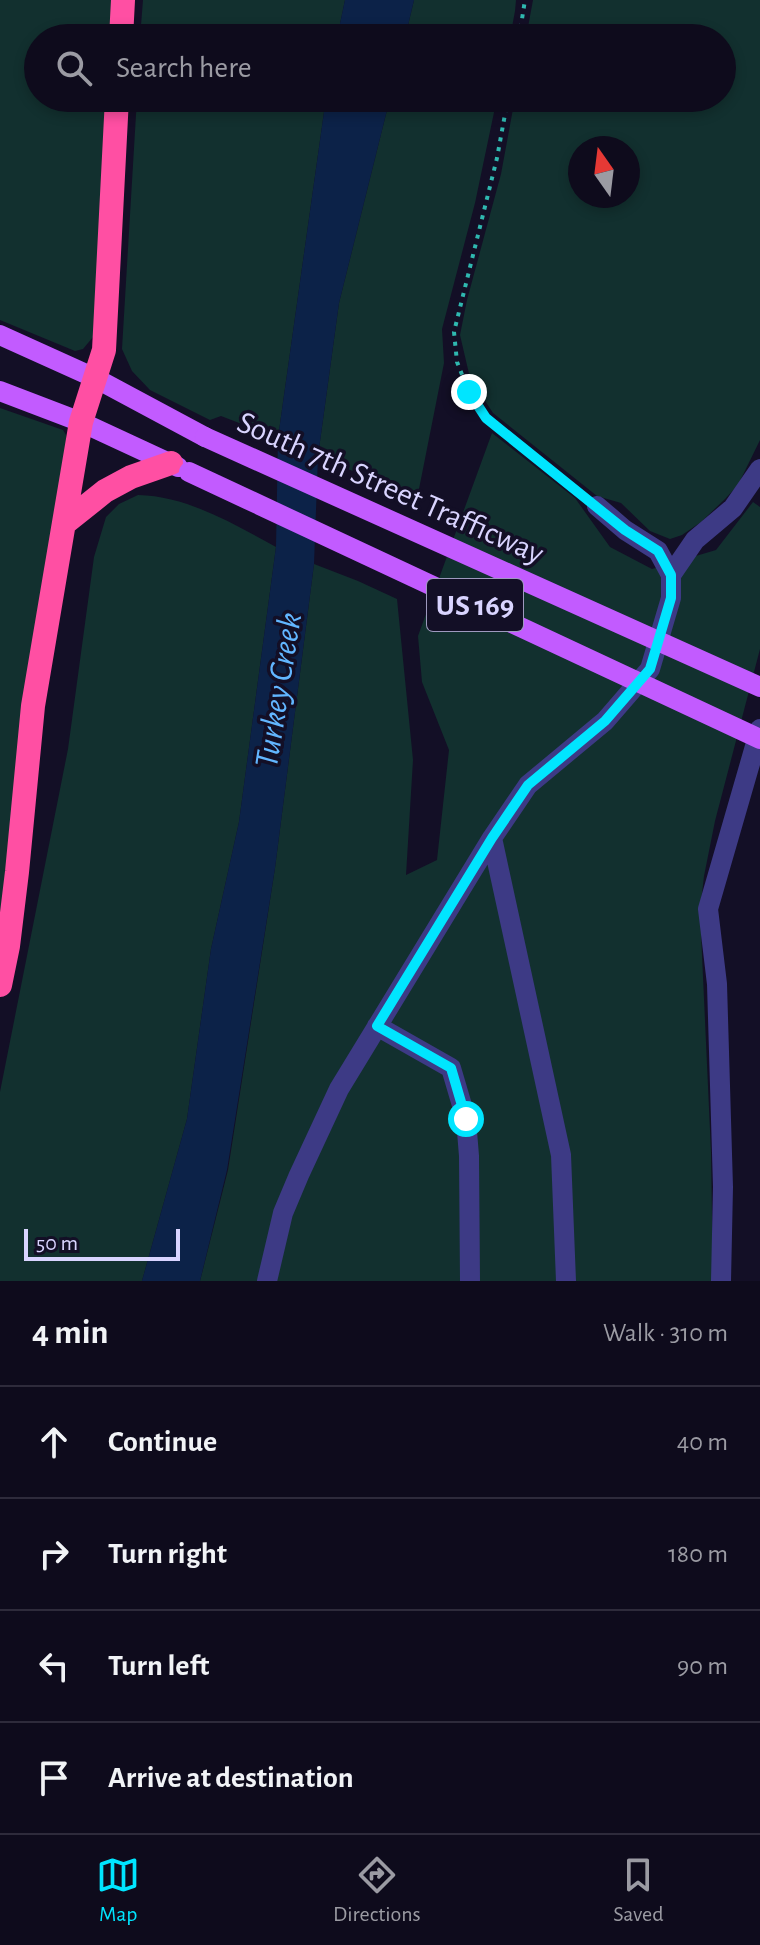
<!DOCTYPE html>
<html lang="en">
<head>
<meta charset="utf-8">
<style>
	:root { --surface:#0e0b1c; --page:#171425; --text:#f1f3f6; --muted:#9b9ba3; --line:#2e2b3b; --accent:#00e5ff }
	body { margin:0; font-family:"Alegreya Sans",sans-serif; background:var(--page); color:var(--text) }
	.compass { position:absolute; left:568px; top:136px; width:72px; height:72px; border-radius:50%; background:var(--surface); box-shadow:0 4px 12px #0003; rotate:346deg }
	.scale { position:absolute; left:24px; bottom:20px; width:156px; box-sizing:border-box; padding-left:8px; border:4px solid #d9d4ff; border-top:0; font-size:22px; line-height:28px; white-space:nowrap; color:#d9d4ff; -webkit-text-stroke:6px #130f26; paint-order:stroke }
	.stop { position:absolute; width:24px; height:24px; margin:-18px; border:6px solid #00e5ff; border-radius:50%; background:#fff }
	.stop.end { background:#00e5ff; border-color:#fff; box-shadow:0 2px 8px #0008 }
	.list { margin:0; padding:0; list-style:none }
	h2 { display:flex; justify-content:space-between; align-items:center; height:104px; margin:0; padding:0 32px; font-size:34px }
	h2 small { font-size:26px; font-weight:400; color:var(--muted) }
	.list li { display:grid; grid-template-columns:52px 1fr auto; gap:24px; align-items:center; box-sizing:border-box; height:112px; padding:0 32px; border-top:2px solid var(--line) }
	.list b { display:block; font-size:30px; white-space:nowrap }
	.list em { font-size:26px; font-style:normal; color:var(--muted) }
	.icon { flex:none; width:44px; height:44px; fill:none; stroke:currentColor; stroke-width:2; stroke-linecap:round; stroke-linejoin:round }
	.map { position:relative; flex:none; width:760px; height:1281px; overflow:hidden }
	.search { position:absolute; background:var(--surface); box-shadow:0 4px 12px #0003; left:24px; right:24px; top:24px; height:88px; display:flex; align-items:center; gap:20px; box-sizing:border-box; padding:0 28px; border-radius:44px; color:var(--muted); font-size:30px }
	.sheet { height:552px; background:var(--surface) }
	nav { display:flex; justify-content:space-around; align-items:center; box-sizing:border-box; height:112px; border-top:2px solid var(--line); background:var(--surface); font-size:22px; color:var(--muted) }
	nav a { display:grid; justify-items:center; gap:4px }
	nav .on { color:var(--accent) }
	.map>svg:first-child { display:block }
	.green { fill:#12302f; fill-rule:evenodd }
	.water { fill:#0c2248 }
	.lines { fill:none; stroke-linecap:round; stroke-linejoin:round }
	.path { stroke:#2fb8b0; stroke-width:4; stroke-dasharray:4 6; stroke-linecap:butt }
	.minor { stroke:#3d3a85; stroke-width:20 }
	.major { stroke:#c25bff; stroke-width:20 }
	.highway { stroke:#ff4fa3; stroke-width:24 }
	.major-bridge { stroke:#c25bff; stroke-width:20 }
	.route { stroke:#00e5ff; stroke-width:10 }
	.labels { text-anchor:middle; stroke-width:7; stroke-linejoin:round; paint-order:stroke }
	.shield { fill:#130f26; stroke:#9e99be; stroke-width:2 }
	.shield-label { font-size:30px; font-weight:bold; fill:#d9d4ff }
	.street-label { font-size:32px; fill:#d9d4ff; stroke:#130f26 }
	.water-label { font-size:34px; font-style:italic; fill:#62b6ff; stroke:#130f26 }
</style>
</head>
<body>
<div class="map">
<svg width="760" height="1281" viewBox="0 0 760 1281">
	<rect width="100%" height="100%" fill="#130f26"/>
	<path class="green" d="M0,0h113l-3,38h-72v60h69l-14,239 -10,12 -8,2 -75,-31z
		M143,0h202l-8,38h-197z
		M414,0h102l-1,11 -5,27h-105z
		M533,0h227v440l-22,45 -13,14 -24,23 -19,13 -12,4 -20,-8 -29,-28 -24,-7 -104,-83 -23,-35 -10,-43 7,-35 34,-126 14,-76h207v-60h-196zM580,148h48v48h-48z
		M137,98h189l-48,340 -57,-22 -11,4 -60,-30 -18,-19 -10,-22z
		M390,98h107l-22,105 -33,126 2,34 -27,136 -99,-43 21,-153z
		M0,408l63,22 3,5 1,7 -67,479z
		M492,433l83,65 35,49 42,22 64,-19 37,-48 7,5v142l-45,172 -11,55 -4,35 11,241 2,129h-513l28,-111 47,-302 39,-304 44,17 39,18 16,161 -7,115 31,-15 12,-110 -27,-68 -4,-46z
		M138,495c49,1 96,29 138,52l-37,275 -28,127 -24,170 -45,162h-142v-189l68,-343 26,-192 12,-40 13,-13z"/>
	<path class="water" d="M345,0h69l-9,38h-68z
		M326,98h64l-51,205 -21,153 -4,108 -39,304 -48,302 -27,111h-58l45,-162 24,-170 28,-127 37,-275 2,-109z"/>
	<g class="lines">
		<path class="path" d="M519,38l6,-38
			M508,98l-11,60 -43,174 3,30 12,30 17,26 97,77"/>
		<path class="minor" d="M671,575l24,-35 38,-32 27,-39
			M492,838l69,317 5,126
			M377,1026l74,42 15,51 3,37 1,125
			M267,1281l16,-68 16,-38 40,-86 153,-251 36,-53 77,-64 45,-52 21,-71v-23l-13,-24 -33,-21 -28,-24
			M721,1281l2,-94 -6,-203 -9,-75 52,-180"/>
		<path class="major" d="M0,335l95,43 110,59
			M0,391l81,31 97,45"/>
		<path class="highway" d="M121,38l2,-38
			M65,523l40,-32 26,-14 40,-14
			M0,985l8,-39 9,-74 16,-166 48,-284 23,-72 13,-252"/>
		<path class="major-bridge" d="M205,437l555,250
			M189,472l571,267"/>
	</g>
	<g class="lines">
		<path class="route" d="M466,1119l-15,-51 -74,-42 115,-188 36,-53 77,-64 45,-52 21,-71v-23l-13,-24 -33,-21 -139,-112 -17,-26"/>
	</g>
	<g class="labels">
		<rect class="shield" x="427" y="579" width="96" height="52" rx="6"/>
		<g class="shield-label">
			<text x="475" y="615">US 169</text>
		</g>
		<g class="street-label">
			<text transform="translate(391 487) rotate(24)" y="11">South 7th Street Trafficway</text>
		</g>
		<g class="water-label">
			<text transform="translate(277 690) rotate(-81)" y="12">Turkey Creek</text>
		</g>
	</g>
</svg>
<svg class="compass" viewBox="-18 -18 36 36"><path d="M0-13l5 13h-10z" fill="#e53935"/><path d="M0 13l5-13h-10z" fill="#9b9ba3"/></svg>
<div class="scale">50 m</div>
<div class="stop" style="left:466px;top:1119px"></div>
<div class="stop end" style="left:469px;top:392px"></div>
<div class="search"><svg class="icon" aria-label="search" viewBox="0 0 24 24"><circle cx="10" cy="10" r="6"/><path d="M15 15l6 6"/></svg>Search here</div>
</div>
<section class="sheet">
<h2>4 min<small>Walk · 310 m</small></h2>
<ul class="list">
<li><svg class="icon" aria-label="ahead" viewBox="0 0 24 24"><path d="M12 20V5M6 11l6-6 6 6"/></svg><div><b>Continue</b></div><em>40 m</em></li>
<li><svg class="icon" aria-label="right" viewBox="0 0 24 24"><path d="M7 20v-9h11M14 6l5 5-5 5"/></svg><div><b>Turn right</b></div><em>180 m</em></li>
<li><svg class="icon" aria-label="left" viewBox="0 0 24 24"><path d="M17 20v-9H6M10 6l-5 5 5 5"/></svg><div><b>Turn left</b></div><em>90 m</em></li>
<li><svg class="icon" aria-label="arrive" viewBox="0 0 24 24"><path d="M6 21V4h12l-3 4 3 4H6"/></svg><div><b>Arrive at destination</b></div></li>
</ul>
</section>
<nav>
<a class="on"><svg class="icon" aria-label="map" viewBox="0 0 24 24"><path d="M3 6l6-2 6 2 6-2v14l-6 2-6-2-6 2zM9 4v14M15 6v14"/></svg>Map</a>
<a><svg class="icon" aria-label="directions" viewBox="0 0 24 24"><path d="M12 3l9 9-9 9-9-9zM9 14v-3h6M13 9l2 2-2 2"/></svg>Directions</a>
<a><svg class="icon" aria-label="saved" viewBox="0 0 24 24"><path d="M7 4h10v16l-5-4-5 4z"/></svg>Saved</a>
</nav>
</body>
</html>
